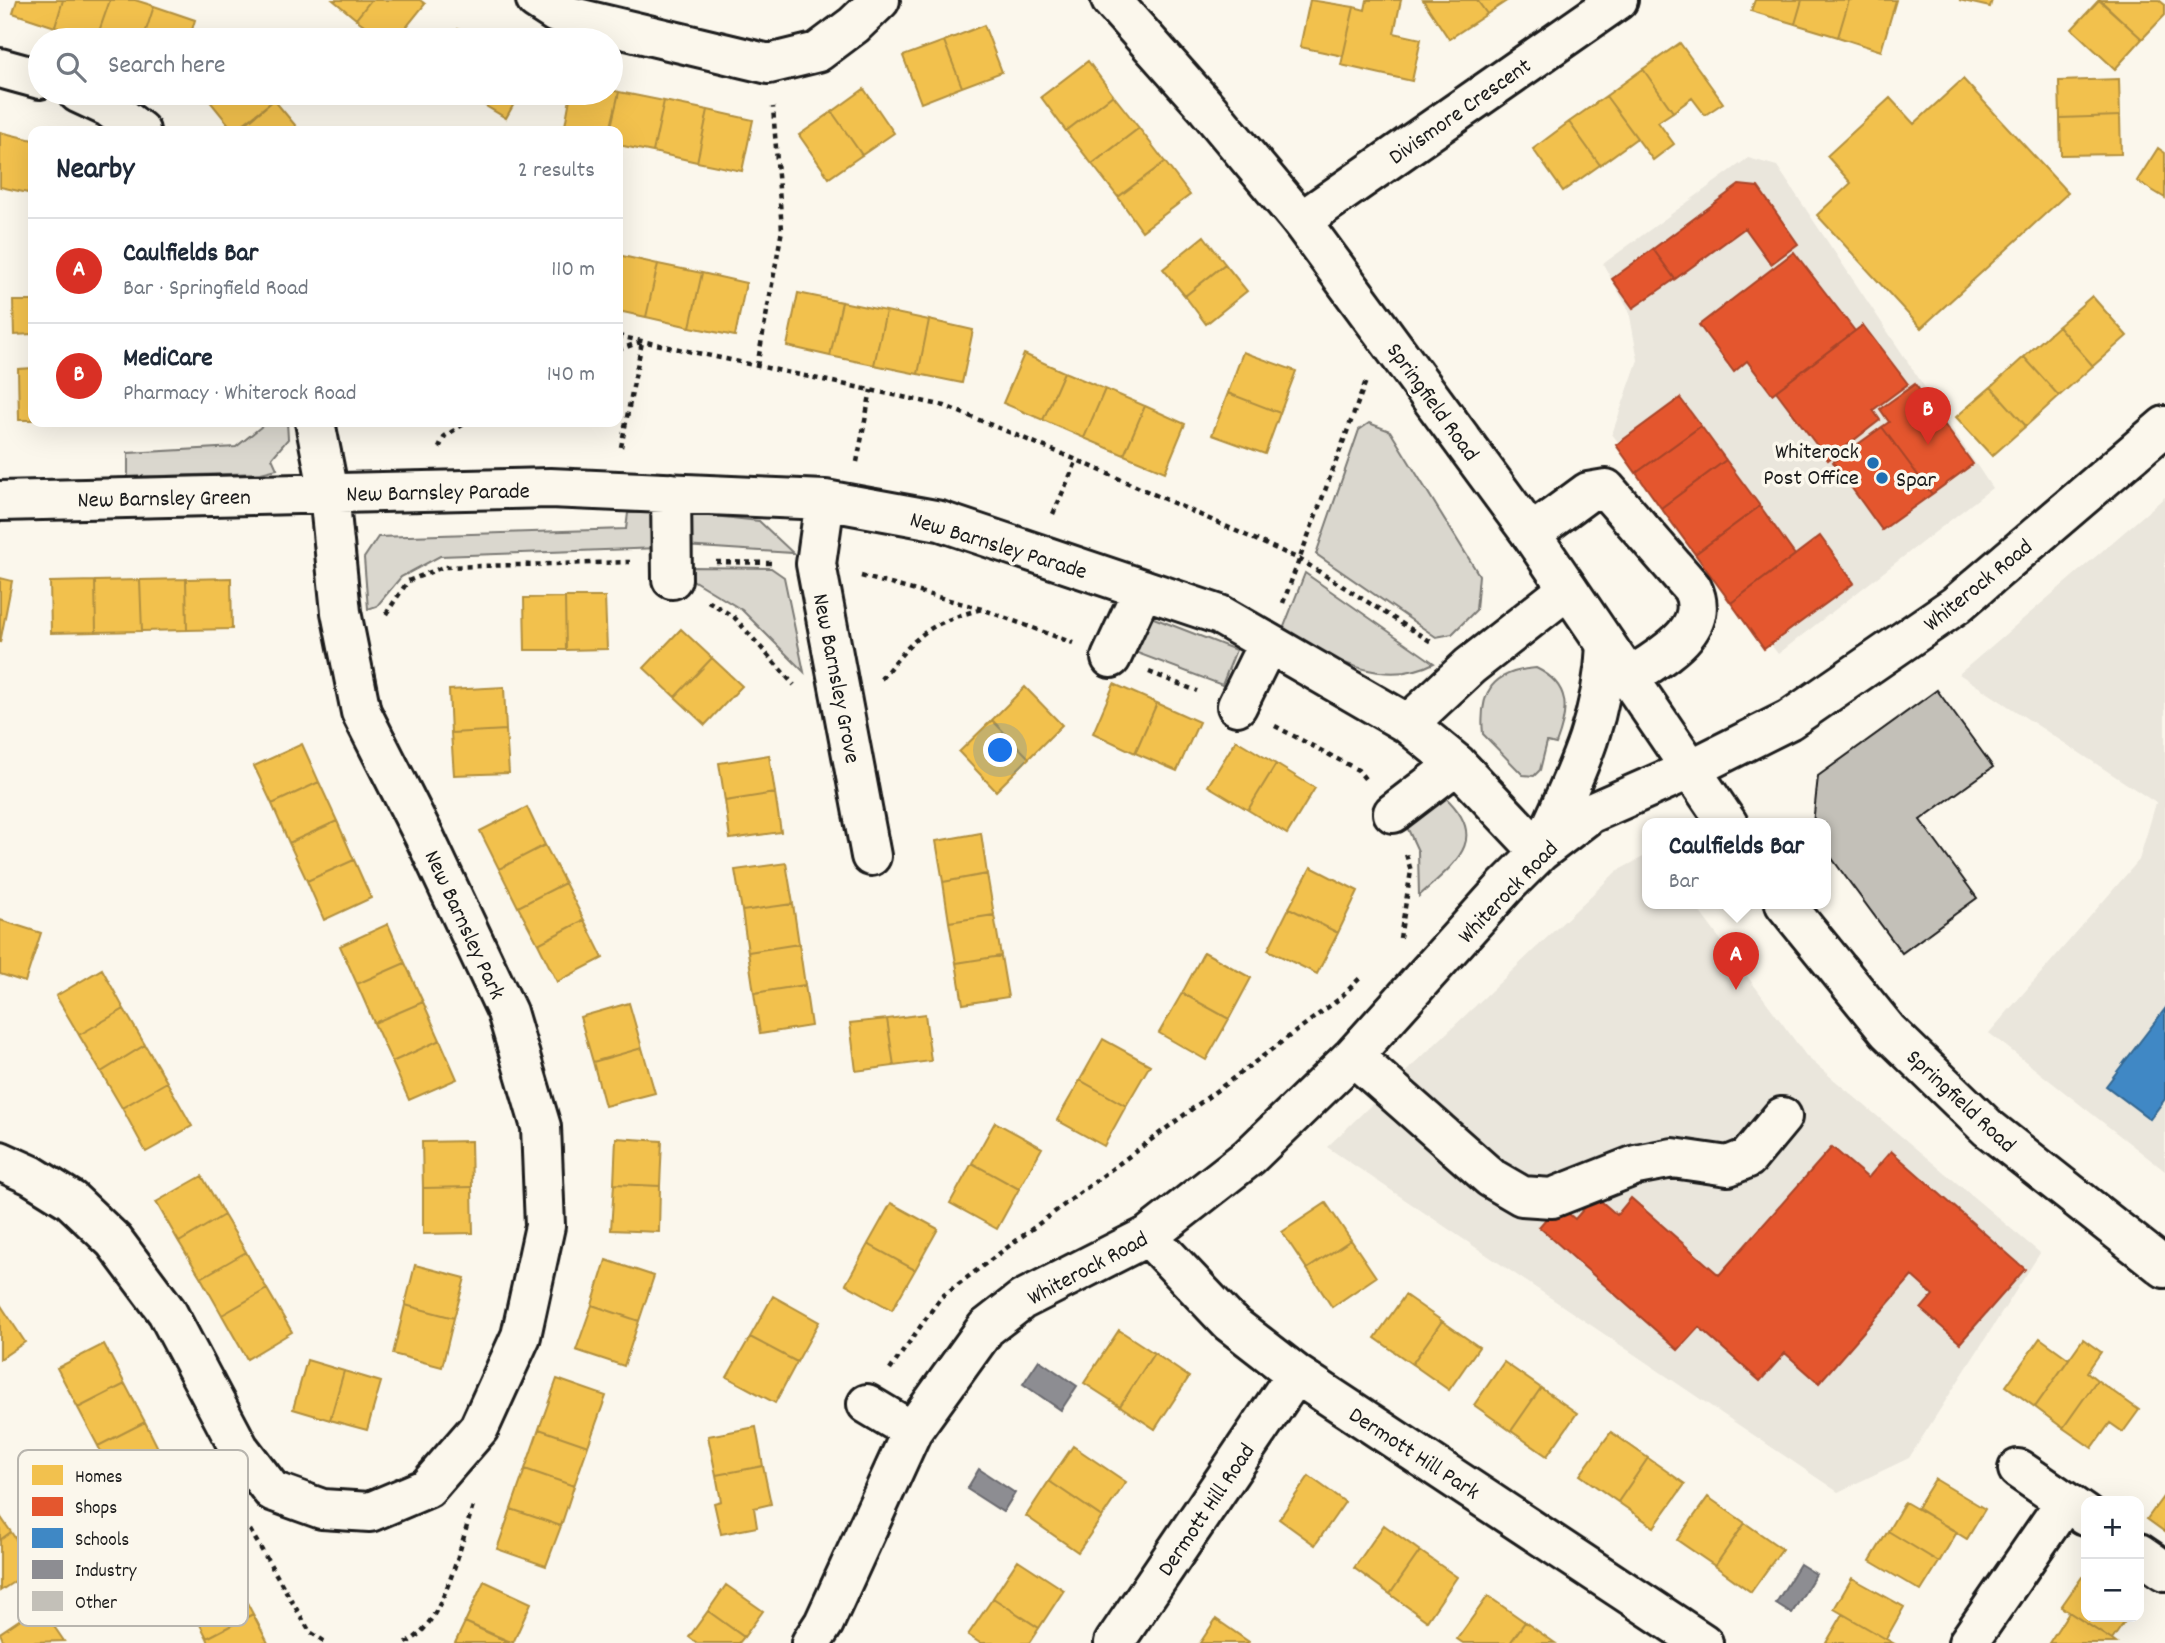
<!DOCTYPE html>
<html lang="en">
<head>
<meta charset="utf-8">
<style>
	:root { --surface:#fff; --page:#f2f2f3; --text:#1f2937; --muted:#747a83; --line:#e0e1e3; --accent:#d93025 }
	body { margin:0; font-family:Dekko,sans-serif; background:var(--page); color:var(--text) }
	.controls { position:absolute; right:21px; bottom:21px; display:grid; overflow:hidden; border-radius:14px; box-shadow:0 7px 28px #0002 }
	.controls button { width:63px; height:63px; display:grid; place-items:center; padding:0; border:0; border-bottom:2px solid var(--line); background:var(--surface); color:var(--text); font:35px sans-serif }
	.you { position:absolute; left:1001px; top:751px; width:24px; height:24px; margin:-18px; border:5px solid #fff; border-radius:50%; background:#1a73e8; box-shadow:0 0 0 10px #1a73e833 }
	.badge { display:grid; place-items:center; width:46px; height:46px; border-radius:50%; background:var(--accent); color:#fff; font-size:23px; font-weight:700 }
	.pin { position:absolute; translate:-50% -58px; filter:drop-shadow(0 2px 4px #0008) }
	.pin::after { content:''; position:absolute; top:37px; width:24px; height:21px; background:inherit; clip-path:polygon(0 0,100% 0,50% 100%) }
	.popup { position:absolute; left:1642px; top:818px; width:189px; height:91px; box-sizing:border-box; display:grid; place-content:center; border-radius:14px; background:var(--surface); filter:drop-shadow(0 2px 5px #0005); font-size:23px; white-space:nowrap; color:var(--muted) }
	.popup b { font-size:26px; color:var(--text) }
	.popup::after { content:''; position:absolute; left:50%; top:100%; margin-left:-14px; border:14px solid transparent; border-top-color:var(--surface) }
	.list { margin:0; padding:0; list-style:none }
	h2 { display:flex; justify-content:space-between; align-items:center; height:91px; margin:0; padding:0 28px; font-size:30px }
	h2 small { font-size:23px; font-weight:400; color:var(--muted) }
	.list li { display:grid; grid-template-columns:46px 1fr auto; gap:21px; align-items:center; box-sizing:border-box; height:105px; padding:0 28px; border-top:2px solid var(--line) }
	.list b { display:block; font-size:26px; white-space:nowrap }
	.list p { margin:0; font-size:23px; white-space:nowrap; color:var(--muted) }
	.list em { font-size:23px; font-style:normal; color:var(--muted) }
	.icon { flex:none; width:38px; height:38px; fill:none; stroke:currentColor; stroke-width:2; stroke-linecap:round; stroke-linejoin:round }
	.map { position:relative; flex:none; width:2165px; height:1643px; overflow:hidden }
	.search { position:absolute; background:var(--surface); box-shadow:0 7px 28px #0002; left:28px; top:28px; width:595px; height:77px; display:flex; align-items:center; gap:18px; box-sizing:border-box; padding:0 24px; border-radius:38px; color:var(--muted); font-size:26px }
	.panel { position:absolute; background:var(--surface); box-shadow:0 7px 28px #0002; left:28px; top:126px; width:595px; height:301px; border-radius:14px }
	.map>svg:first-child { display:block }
	.built { fill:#eae6dc }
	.green { fill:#dad7ce; stroke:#7b7a75; stroke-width:2 }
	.homes { fill:#f2c14e; stroke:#b2903f; stroke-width:2 }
	.shops { fill:#e4572e; stroke:#a84529; stroke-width:2 }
	.schools { fill:#3f88c5; stroke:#346892; stroke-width:2 }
	.industry { fill:#8d8d92; stroke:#6b6b6f; stroke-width:2 }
	.building { fill:#c3c0b8; stroke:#1c1c1c; stroke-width:2 }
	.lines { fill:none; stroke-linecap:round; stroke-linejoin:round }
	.minor-casing { stroke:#1c1c1c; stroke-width:44 }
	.highway-casing { stroke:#1c1c1c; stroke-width:44 }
	.path { stroke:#1c1c1c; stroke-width:4.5; stroke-dasharray:5 5; stroke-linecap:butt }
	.minor { stroke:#fbf7ec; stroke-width:38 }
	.highway { stroke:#fbf7ec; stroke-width:38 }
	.poi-dot { fill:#1f6fb2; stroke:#fbf7ec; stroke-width:2.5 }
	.labels { text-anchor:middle; stroke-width:7; stroke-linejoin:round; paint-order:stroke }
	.street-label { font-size:23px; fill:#1c1c1c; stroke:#fbf7ec }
	.poi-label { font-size:23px; fill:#1c1c1c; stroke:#fbf7ec; text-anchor:end }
	.key { fill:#fbf7ec; stroke:#b8b5ae; stroke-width:2 }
	.key-label { font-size:19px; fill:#1c1c1c }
</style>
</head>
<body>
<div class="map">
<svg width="2165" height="1643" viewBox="0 0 2165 1643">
	<rect width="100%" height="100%" fill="#fbf7ec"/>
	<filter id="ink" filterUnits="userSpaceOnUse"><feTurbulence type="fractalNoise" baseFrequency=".0143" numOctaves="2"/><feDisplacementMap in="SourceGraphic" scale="14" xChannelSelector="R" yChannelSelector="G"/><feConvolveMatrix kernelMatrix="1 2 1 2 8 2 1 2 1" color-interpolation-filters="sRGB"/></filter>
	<g filter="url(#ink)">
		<path class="built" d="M1748,158l29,8 215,322 -214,166 -166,-220 26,-74 -9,-49 -26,-47z
			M2165,497v674l-176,-138 150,-173 17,-57 -197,-129z
			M1647,855v49h47l113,153 233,196 -131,205 -71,34 -511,-345 290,-276z"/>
		<path class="green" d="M267,422h20l1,17 -16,19 5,11 -16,4 -133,4v-24l108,-6z
			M1369,423l21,8 89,144 -3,35 -24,24 -16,3 -120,-83 43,-124z
			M628,513h32v35l-220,8 -39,21 -24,29 -9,3 -4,-51 14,-21 248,-8z
			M686,513l73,8 34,32 -109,-7z
			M693,567l78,1 13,9 20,95 -62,-62 -56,-34z
			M1305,573l129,90c-52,27 -107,-7 -152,-31z
			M1146,615l90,35 -14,35 -90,-34z
			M1536,668c35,17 33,42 20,76l-9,-2 -7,28 -6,6 -11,-1 -40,-41c-4,-42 9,-63 53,-66z
			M1445,797c46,43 9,67 -26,99l-1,-45 -11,-24z"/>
		<path class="homes" d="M17,0h46l-8,27 -42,-14z
			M63,0h47l-14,40 -41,-13z
			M110,0h25l19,6 -11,34h-47z
			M333,0h38l-15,19z
			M371,0h49l5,4 -29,36h-12l-28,-21z
			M1310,0l44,7 -11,49 -43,-9z
			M1367,0h34l-7,33 27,6 -9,42 -71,-16 13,-58 11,3z
			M1423,0h54l10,14 -38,25z
			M1477,0h31l-21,14z
			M1755,0h47l-7,24 -44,-13z
			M1802,0h47l-11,37 -43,-13z
			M1849,0h47l-15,51 -43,-14z
			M1959,0h33l-2,7z
			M2099,0l43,39 -27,30 -43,-40z
			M2100,0h59l6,5v10l-23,24z
			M154,6l41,14 -6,20h-46z
			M984,25l18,47 -40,15 -18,-46z
			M458,29l18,11h-25z
			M944,41l18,46 -41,16 -18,-47z
			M1680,43l43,60 -18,12 -13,-17 -19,14 -30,-43z
			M1088,61l25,34 -47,36 -25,-34z
			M1643,69l30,43 -15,10 16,22 -21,16 -47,-64z
			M1963,79l105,114 -147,135 -104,-113 34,-32 -24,-27 63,-58 24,26z
			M2119,79l1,37 -60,2 -1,-37z
			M864,89l30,44 -32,22 -30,-43z
			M611,90l8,2 -9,39h-46l7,-38h40z
			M619,92l45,9 -11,51 -35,-7v-14h-8z
			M216,93h52l6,7 -40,31 -26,-32z
			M471,93h49l-14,25 -37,-22z
			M1113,95l26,33 -47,36 -26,-33z
			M1606,96l31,42 -37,27 -31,-43z
			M274,100l26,31h-63z
			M664,101l44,9 -11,52 -44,-10z
			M708,110l45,10 -11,51 -45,-9z
			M832,112l30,43 -33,23 -30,-43z
			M2120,116l1,38 -60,1 -1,-37z
			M1569,122l31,43 -37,26 -30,-42z
			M1139,128l26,34 -47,35 -26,-33z
			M0,132l33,8v34l-5,19 -28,-6z
			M2158,148l7,5v45l-28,-17z
			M1165,162l25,33 -48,36 -24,-34z
			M1204,236l21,28 -40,32 -22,-27z
			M618,255l40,9 -12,53 -28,-6z
			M658,264l44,9 -12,54 -44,-10z
			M1225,264l22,27 -41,33 -21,-28z
			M702,273l44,10 -11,53 -45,-9z
			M798,293l44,9 -12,54 -43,-10z
			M2092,296l35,40 -34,30 -35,-40z
			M13,301h20v33l-19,1z
			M842,302l44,9 -12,54 -44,-9z
			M886,311l43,9 -11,54 -44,-9z
			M929,320l44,10 -11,53 -44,-9z
			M2058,326l35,40 -34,30 -35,-39z
			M1243,352l53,19 -16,42 -52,-20z
			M1024,354l40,18 -21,48 -40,-17z
			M2024,357l35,39 -33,30 -35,-39z
			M33,368v52h-14l-1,-51z
			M1064,372l41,17 -21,49 -41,-18z
			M1991,387l35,39 -34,30 -36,-39z
			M1105,389l40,17 -21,49 -40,-17z
			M1228,393l52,20 -15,41 -53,-19z
			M1145,406l40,18 -20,48 -41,-17z
			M0,578l12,3 -12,62z
			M231,578l1,51 -45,1 -1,-51z
			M186,579l1,51 -45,1 -2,-51z
			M140,580l2,51 -46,1 -1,-51z
			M95,581l1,51 -45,1 -1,-51z
			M565,597l1,53h-41l-1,-52z
			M565,597h40l2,52 -41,1z
			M681,629l31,29 -37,39 -31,-29z
			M712,658l30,28 -37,39 -30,-28z
			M1114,684l43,19 -22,50 -42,-20z
			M504,687l2,43 -55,3 -2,-43z
			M1025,687l37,38 -33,33 -37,-38z
			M1157,703l42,19 -22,49 -42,-18z
			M992,720l37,38 -33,33 -37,-39z
			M506,730l3,43 -55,2 -3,-42z
			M1236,740l40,24 -28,46 -40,-24z
			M302,744l17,38 -47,22 -18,-38z
			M769,755l6,38 -50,8 -6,-38z
			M1276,764l39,24 -28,46 -39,-24z
			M319,782l18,39 -48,22 -17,-39z
			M775,793l6,39 -51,7 -5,-38z
			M527,807l18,38 -46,24 -19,-38z
			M337,821l17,39 -47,21 -18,-38z
			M981,833l6,41 -44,8 -7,-41z
			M545,845l20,38 -47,24 -19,-38z
			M354,860l17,38 -47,22 -17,-39z
			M786,863l7,41 -51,7 -7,-41z
			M1311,867l47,24 -20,42 -49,-25z
			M987,874l7,41 -45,7 -6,-40z
			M565,883l19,37 -46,24 -20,-37z
			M793,904l6,40 -51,8 -6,-41z
			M1289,908l49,25 -21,41 -49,-24z
			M994,915l7,41 -45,7 -7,-41z
			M0,920l41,13 -16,49 -25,-8z
			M584,920l19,38 -46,24 -19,-38z
			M388,924l17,39 -48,21 -17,-38z
			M799,944l6,41 -51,8 -6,-41z
			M1204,952l47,26 -22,41 -47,-26z
			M1001,956l7,41 -45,7 -7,-41z
			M405,963l18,39 -49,21 -17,-39z
			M102,969l22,40 -45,26 -23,-39z
			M805,985l6,41 -51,8 -6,-41z
			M1182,993l47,26 -23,41 -47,-27z
			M423,1002l17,38 -48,22 -18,-39z
			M629,1003l13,45 -49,14 -13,-45z
			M124,1009l21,36 -44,27 -22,-37z
			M925,1014l6,47 -37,5 -7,-47z
			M887,1019l7,47 -38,5 -6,-48z
			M1103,1039l47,26 -24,41 -46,-26z
			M440,1040l17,39 -48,21 -17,-38z
			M145,1045l22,37 -45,26 -21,-36z
			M642,1048l13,45 -50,13 -12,-44z
			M1080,1080l46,26 -22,40 -47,-26z
			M167,1082l25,44 -46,26 -24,-44z
			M995,1122l47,26 -23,41 -47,-26z
			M616,1138l46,3 -2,45 -46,-2z
			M471,1141l1,46 -49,1 -1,-46z
			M972,1163l47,26 -22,40 -47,-26z
			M202,1176l22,39 -45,27 -23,-40z
			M614,1184l46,2 -1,46 -48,-2z
			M472,1187l1,46 -50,1v-46z
			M891,1203l47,26 -23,41 -47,-26z
			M1326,1203l25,37 -44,29 -25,-37z
			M224,1215l22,37 -45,26 -22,-36z
			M1351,1240l25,37 -44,30 -25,-38z
			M868,1244l47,26 -23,40 -46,-26z
			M246,1252l21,37 -45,26 -21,-37z
			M606,1260l48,16 -15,45 -47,-16z
			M415,1265l50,13 -11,40 -49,-13z
			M267,1289l25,43 -45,27 -25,-44z
			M1405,1295l37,26 -30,43 -37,-26z
			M773,1296l46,26 -22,40 -47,-25z
			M0,1304l25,38 -25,17z
			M405,1305l49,13 -12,49 -49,-13z
			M592,1305l47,16 -15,45 -48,-16z
			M1442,1321l37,26 -30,43 -37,-26z
			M1119,1330l35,23 -34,53 -36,-23z
			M750,1337l47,25 -22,41 -48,-26z
			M2040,1338l29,21 -34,48 -29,-21z
			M2083,1339l18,13 -14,20 10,8 -34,48 -28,-21z
			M104,1344l21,40 -47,24 -21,-40z
			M1154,1353l35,24 -34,52 -35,-23z
			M307,1360l37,11 -14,49 -37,-11z
			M1504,1362l37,26 -30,43 -37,-26z
			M344,1371l37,11 -14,48 -37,-10z
			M557,1379l49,17 -18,50 -49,-17z
			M2097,1380l42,30 -16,22 -13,-9 -18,25 -29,-20z
			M125,1384l20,38 -47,24 -20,-38z
			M1541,1388l36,25 -30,43 -36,-25z
			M145,1422l19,38 -47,24 -19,-38z
			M756,1427l7,39 -47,9 -8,-39z
			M539,1429l49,17 -14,40 -49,-17z
			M1611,1432l37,26 -30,44 -38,-27z
			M1073,1446l53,36 -24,35 -53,-36z
			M1648,1458l37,26 -31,43 -36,-25z
			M164,1460l23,45 -46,23 -24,-44z
			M763,1466l8,38 -17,4 3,19 -36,7 -7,-31 7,-2 -5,-26z
			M525,1469l49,17 -13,40 -50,-17z
			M1309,1476l36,26 -30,43 -36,-26z
			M1935,1479l50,30 -18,30 -50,-31z
			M1049,1481l53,36 -24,35 -52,-36z
			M2165,1494v38l-18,-13z
			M1708,1497l37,26 -30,43 -38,-26z
			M1905,1502l52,30 -18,30 -51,-31z
			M511,1509l50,17 -15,40 -49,-17z
			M0,1516l11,16 -11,8z
			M1745,1523l37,26 -31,43 -36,-26z
			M1384,1525l36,26 -30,43 -36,-26z
			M1888,1531l51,31 -18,29 -51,-30z
			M11,1532l24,36 -35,23v-51z
			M212,1535l21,41 -46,24 -21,-41z
			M1420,1551l37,26 -30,44 -37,-27z
			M1018,1560l46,30 -25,38 -46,-30z
			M233,1576l20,38 -46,24 -20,-38z
			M2082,1577l4,2v38h42l-16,23 -51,-33z
			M1852,1578l52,29 -18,32 -52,-30z
			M484,1581l47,22 -18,40 -48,-21z
			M726,1585l37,26 -19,26 -36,-26z
			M1488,1596l37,26 -15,21h-47l-6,-4z
			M993,1598l46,30 -10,15h-49l-12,-8z
			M40,1606l24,35 -60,2 -4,-10z
			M708,1611l36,26 -5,6h-42l-8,-6z
			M2069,1612l43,28 4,3h-67z
			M253,1614l15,29h-59l-2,-5z
			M1843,1614l43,25 7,4h-67z
			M1216,1619l33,23 -1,1h-48z
			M465,1622l45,21h-55z
			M1525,1622l30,21h-45z"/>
		<path class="shops" d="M1739,185l19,2 40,57 -27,20 -26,-36 -70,51 -22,-30z
			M1653,249l22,30 -42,29 -21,-29z
			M1794,252l61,79 -83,63 -25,-33 -13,11 -35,-47z
			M1863,325l45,59 -35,26 7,10 -52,40 -52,-69z
			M1915,384l58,80 -41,30 -50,-67 7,-5 -9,-13z
			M1680,398l21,28 -65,47 -20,-28z
			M1701,426l25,34 -65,48 -25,-35z
			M1882,427l50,67 -50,36 -49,-68z
			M1726,460l34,46 -65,48 -34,-46z
			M1760,506l35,49 -64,48 -36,-49z
			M1820,536l34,47 -90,66 -33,-46z
			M1832,1147l36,31 23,-27 134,118 -65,74 -39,-34 12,-14 -21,-19 -93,107 -34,-30 -25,28 -61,-54 -21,23 -139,-123 19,-22 17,14 20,-23 22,19 14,-17 88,77z"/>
		<path class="schools" d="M2165,1009v90l-15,20 -44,-33z"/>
		<path class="industry" d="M1039,1360l38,26 -16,24 -38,-26z
			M979,1469l36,24 -12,19 -36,-23z
			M1800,1564l16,10 -24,39 -16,-10z"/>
		<path class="building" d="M1937,690l56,77 -73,53 57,78 -75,55 -77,-104v-25h-12l5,-48z"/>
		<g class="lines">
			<defs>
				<path id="minor" d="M536,0l20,13 213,51 49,-12 36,-27 26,-25
					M0,68l40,11
					M78,93l30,14 32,24
					M1301,221l317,-221
					M671,493l1,86
					M825,500l-9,64 55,292
					M0,501l550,-13 275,12 115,21 280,94 188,109 49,40 83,88c32,-71 63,-128 66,-207
					M1531,534l57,-42 18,-3 86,99c21,43 -34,69 -63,90
					M1111,658l32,-69
					M1237,706l31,-63
					M1408,724l62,-58 98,-77
					M1393,813l64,-49
					M1353,1056l138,122 31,18 30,2 84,-33 37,-7 55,8 20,-8 34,-41
					M0,1161l31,14 40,25 43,41 53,71 72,136 33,43 50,18 48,3 57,-24 52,-60 42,-92 24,-110 -4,-99 -34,-115 -81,-172 -65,-128 -20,-100 -12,-119 -14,-71
					M1148,1236l81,86 67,52 407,269
					M867,1404l45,27
					M2018,1469l67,46
					M2139,1553l26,18
					M811,1643l13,-20 88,-192 74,-103 36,-28 126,-64 101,-79 104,-101 152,-169 35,-35 51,-39 100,-44 98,-49 167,-115 209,-179
					M1114,1643l182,-269
					M1968,1643l97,-141"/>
				<path id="highway" d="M1111,0l96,108 94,113 230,313 197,290
					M1785,904l103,127 100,97 177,140"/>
			</defs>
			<use href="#minor" class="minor-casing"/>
			<use href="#highway" class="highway-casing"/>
			<path class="path" d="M618,336l327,70 132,54 222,99 134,84
				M618,350l22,-8
				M757,366l25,-136 -9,-123
				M621,447l21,-105
				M439,448l6,-12 22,-14
				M857,462l14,-72
				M1053,514l24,-54
				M716,562l57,1
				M861,576l121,33 91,34
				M708,601l26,16 60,68
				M1283,603l83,-222
				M386,614l22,-33 35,-14 187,-5
				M1149,672l48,19
				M881,679c36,-44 45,-55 101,-70
				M1275,726l83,44 8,10
				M1400,938l11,-67 -5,-17
				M890,1370l51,-73 398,-298 22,-22
				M250,1530l60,102 17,11
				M406,1643c39,-18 55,-102 68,-140"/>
			<use href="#minor" class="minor"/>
			<use href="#highway" class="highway"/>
		</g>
	</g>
	<g class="poi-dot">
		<circle cx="1873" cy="463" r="7"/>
		<circle cx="1882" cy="478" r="7"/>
	</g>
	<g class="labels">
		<g class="street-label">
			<text transform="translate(1459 110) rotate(-35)" y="8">Divismore Crescent</text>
			<text transform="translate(1434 401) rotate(54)" y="8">Springfield Road</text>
			<text transform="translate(438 491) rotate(-1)" y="8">New Barnsley Parade</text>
			<text transform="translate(164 497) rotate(-1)" y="8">New Barnsley Green</text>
			<text transform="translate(999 544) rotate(17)" y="8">New Barnsley Parade</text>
			<text transform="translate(1977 584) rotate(-39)" y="8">Whiterock Road</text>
			<text transform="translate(838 678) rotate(79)" y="8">New Barnsley Grove</text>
			<text transform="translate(1507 891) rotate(-46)" y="8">Whiterock Road</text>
			<text transform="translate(466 924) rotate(65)" y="8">New Barnsley Park</text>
			<text transform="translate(1962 1100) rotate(43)" y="8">Springfield Road</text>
			<text transform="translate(1087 1267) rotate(-28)" y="8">Whiterock Road</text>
			<text transform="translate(1415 1452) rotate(33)" y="8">Dermott Hill Park</text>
			<text transform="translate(1205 1509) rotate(-56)" y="8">Dermott Hill Road</text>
		</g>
		<g class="poi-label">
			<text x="1859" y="458">Whiterock<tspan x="1859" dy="26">Post Office</tspan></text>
			<text x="1896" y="486" text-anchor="start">Spar</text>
		</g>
	</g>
	<rect x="18" y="1450" width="230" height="176" rx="10" class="key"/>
	<rect x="32" y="1465" width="31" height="20" fill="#f2c14e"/>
	<rect x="32" y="1497" width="31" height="19" fill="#e4572e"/>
	<rect x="32" y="1528" width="31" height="20" fill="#3f88c5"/>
	<rect x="32" y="1560" width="31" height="19" fill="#8d8d92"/>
	<rect x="32" y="1591" width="31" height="20" fill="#c3c0b8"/>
	<g class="key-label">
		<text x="75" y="1482">Homes</text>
		<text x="75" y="1513">Shops</text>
		<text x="75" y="1545">Schools</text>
		<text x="75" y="1576">Industry</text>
		<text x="75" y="1608">Other</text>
	</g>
</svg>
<div class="controls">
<button>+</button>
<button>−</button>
</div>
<div class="you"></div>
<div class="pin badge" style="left:1736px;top:990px">A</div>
<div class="popup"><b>Caulfields Bar</b>Bar</div>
<div class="pin badge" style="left:1928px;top:445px">B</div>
<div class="search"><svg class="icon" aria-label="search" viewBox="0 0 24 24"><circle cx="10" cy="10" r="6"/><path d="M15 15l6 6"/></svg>Search here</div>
<section class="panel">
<h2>Nearby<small>2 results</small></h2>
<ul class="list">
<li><span class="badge">A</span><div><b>Caulfields Bar</b><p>Bar · Springfield Road</p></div><em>110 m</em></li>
<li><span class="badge">B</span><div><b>MediCare</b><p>Pharmacy · Whiterock Road</p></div><em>140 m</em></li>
</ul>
</section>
</div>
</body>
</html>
